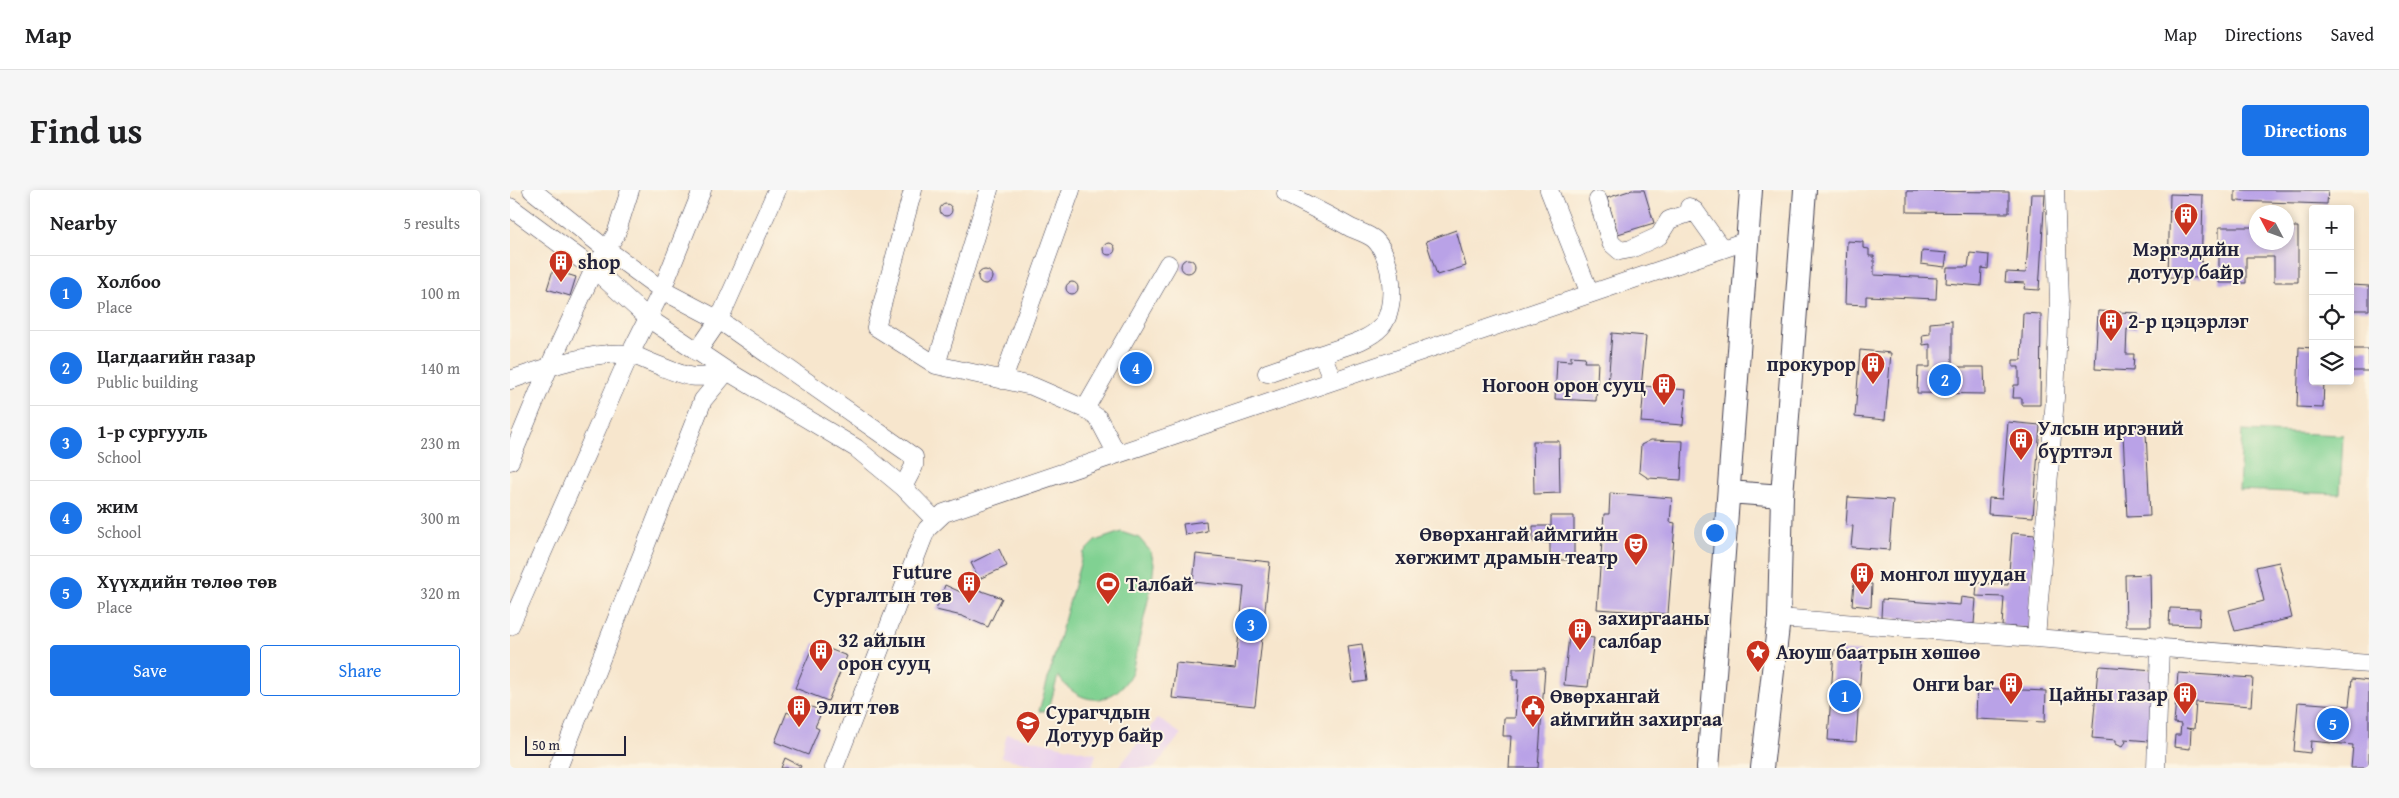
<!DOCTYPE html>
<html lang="en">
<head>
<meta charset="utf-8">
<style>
	:root { --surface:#fff; --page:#f6f6f6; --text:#202124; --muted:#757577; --line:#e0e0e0; --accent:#1a73e8 }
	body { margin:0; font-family:"Gentium Book Plus",serif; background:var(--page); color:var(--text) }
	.controls { position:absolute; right:15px; top:15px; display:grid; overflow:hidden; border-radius:5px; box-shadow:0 2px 8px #0003 }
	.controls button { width:45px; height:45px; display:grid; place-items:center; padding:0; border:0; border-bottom:1px solid var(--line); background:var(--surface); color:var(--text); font:25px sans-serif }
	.compass { position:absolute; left:1739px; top:15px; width:45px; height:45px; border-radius:50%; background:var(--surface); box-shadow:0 2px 8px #0003; rotate:311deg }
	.scale { position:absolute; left:15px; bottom:12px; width:101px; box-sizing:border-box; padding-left:5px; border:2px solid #22223b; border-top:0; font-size:14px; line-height:18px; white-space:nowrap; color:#22223b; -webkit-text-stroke:4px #fcf5e5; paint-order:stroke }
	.you { position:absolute; left:1204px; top:342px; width:18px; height:18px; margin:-12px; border:4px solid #fff; border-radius:50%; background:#1a73e8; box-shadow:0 0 0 8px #1a73e833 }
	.badge { display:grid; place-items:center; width:32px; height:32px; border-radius:50%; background:var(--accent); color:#fff; font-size:16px; font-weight:700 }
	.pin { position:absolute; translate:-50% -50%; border:2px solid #fff; box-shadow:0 1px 5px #0006 }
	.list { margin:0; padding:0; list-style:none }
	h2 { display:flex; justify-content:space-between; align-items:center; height:65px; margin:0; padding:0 20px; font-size:21px }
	h2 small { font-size:16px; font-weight:400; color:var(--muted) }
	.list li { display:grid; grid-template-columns:32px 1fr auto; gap:15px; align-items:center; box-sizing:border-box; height:75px; padding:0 20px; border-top:1px solid var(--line) }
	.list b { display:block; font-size:19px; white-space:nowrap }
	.list p { margin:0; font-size:16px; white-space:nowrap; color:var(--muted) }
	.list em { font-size:16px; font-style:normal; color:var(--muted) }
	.actions { display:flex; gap:10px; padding:15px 20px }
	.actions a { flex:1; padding:11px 0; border:1px solid var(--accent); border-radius:5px; text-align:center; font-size:18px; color:var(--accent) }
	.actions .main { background:var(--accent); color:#fff }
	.icon { flex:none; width:28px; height:28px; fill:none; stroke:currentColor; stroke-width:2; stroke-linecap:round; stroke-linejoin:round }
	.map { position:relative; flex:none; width:1859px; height:578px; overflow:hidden; border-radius:5px }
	header { display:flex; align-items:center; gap:30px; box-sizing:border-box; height:70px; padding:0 25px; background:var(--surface); border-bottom:1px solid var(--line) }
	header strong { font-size:24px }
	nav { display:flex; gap:28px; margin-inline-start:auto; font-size:18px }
	.intro { display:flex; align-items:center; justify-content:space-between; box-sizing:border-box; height:120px; padding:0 30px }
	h1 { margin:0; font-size:35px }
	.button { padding:12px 22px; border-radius:5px; background:var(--accent); color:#fff; font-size:18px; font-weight:700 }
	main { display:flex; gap:30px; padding:0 30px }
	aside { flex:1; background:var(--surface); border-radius:5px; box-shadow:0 2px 8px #0003 }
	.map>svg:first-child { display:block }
	.built { fill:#ead1ed }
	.green { fill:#80d192; stroke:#517a66 }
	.building { fill:#b9a2e7 }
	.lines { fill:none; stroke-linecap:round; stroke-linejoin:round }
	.minor-casing { stroke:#423f51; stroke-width:19 }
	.major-casing { stroke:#423f51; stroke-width:24 }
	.minor { stroke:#fff; stroke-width:18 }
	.major { stroke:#fff; stroke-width:22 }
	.labels { text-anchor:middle; stroke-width:4; stroke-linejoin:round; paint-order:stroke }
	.poi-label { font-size:20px; font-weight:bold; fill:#22223b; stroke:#fcf5e5; text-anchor:start }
</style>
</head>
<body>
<header>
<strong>Map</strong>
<nav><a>Map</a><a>Directions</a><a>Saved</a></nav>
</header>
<div class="intro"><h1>Find us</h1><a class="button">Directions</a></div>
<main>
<aside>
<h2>Nearby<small>5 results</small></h2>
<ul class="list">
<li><span class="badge">1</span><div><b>Холбоо</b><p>Place</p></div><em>100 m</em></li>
<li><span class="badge">2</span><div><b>Цагдаагийн газар</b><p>Public building</p></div><em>140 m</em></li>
<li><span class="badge">3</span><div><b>1-р сургууль</b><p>School</p></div><em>230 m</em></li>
<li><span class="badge">4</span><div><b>жим</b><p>School</p></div><em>300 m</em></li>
<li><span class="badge">5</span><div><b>Хүүхдийн төлөө төв</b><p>Place</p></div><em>320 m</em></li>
</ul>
<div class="actions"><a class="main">Save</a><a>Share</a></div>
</aside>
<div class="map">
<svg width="1859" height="578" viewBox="0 0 1859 578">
	<rect width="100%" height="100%" fill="#fcf5e5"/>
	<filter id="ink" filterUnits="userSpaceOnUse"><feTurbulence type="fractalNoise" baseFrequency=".02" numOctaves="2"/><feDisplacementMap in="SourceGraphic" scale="10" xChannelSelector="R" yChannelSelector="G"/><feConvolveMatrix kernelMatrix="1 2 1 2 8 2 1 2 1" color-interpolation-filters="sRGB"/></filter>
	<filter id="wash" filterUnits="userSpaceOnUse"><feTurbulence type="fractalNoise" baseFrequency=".0096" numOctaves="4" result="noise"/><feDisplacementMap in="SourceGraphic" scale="20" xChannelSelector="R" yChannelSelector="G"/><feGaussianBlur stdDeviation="1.12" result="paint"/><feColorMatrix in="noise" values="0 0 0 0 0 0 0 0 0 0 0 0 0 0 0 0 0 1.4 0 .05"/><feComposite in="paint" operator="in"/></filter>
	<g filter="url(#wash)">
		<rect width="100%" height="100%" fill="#f7e6cd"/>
		<path class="built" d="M648,528l23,16 -27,34h-36z
			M497,544l89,20 -4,14h-49l-42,-11z"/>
		<path class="green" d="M1732,241l101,4 -3,59 -101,-4z
			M611,342l18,6 12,14 3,12 -2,18 -20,90c-18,35 -51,36 -74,4l-10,36 -9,-1 44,-158 12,-12z"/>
		<g id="blocks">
			<path class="building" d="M1122,0h12l10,33 -36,11 -11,-36z
				M1725,0h93l-1,14 -92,-3z
				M1397,1l102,1v21l-102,-1z
				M1521,4h14l-6,96 -15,-1 1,-6 -20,-1 1,-10 20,1z
				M1660,4l33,1 -2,83 -33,-1z
				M430 20a6 6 0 1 1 12 0a6 6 0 1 1-12 0Z
				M1709,37h37v15h30v-15h12v55h-24v-25h-28v26h-27z
				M946,40l10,36 -29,9 -11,-34z
				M1337,51l16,1v6l6,1v7h5v19l63,3 -1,21 -70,-3v9l-21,-1z
				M593 59a6 6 0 1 1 12 0a6 6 0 1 1-12 0Z
				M1412,61l25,2 -2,14 -24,-3z
				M1460,63l19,2 -1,14 -6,-1 -1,18 -35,-3 1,-16h21z
				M671 76a7 7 0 1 1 14 0a7 7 0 1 1-14 0Z
				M43,80l23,7 -6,19 -23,-7z
				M468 87a7 7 0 1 1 14 0a7 7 0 1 1-14 0Z
				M556 98a6 6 0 1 1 12 0a6 6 0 1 1-12 0Z
				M1840,95l19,1v24h-19z
				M1588,121l40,2 -1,17 -10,-1 -1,25h8l-1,17 -38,-2z
				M1513,123l18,1 -1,91h-18v-7h-9l1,-13h5v-18h-6v-7h8z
				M1442,131v46h32l1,27 -68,-1 1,-26h12v-23l-7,1 -1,-10 8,-1v-11z
				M1102,143l34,3 -5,52 -33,-3z
				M1789,157l14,1v33h11l-1,27 -26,-1z
				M1840,159h19v22h-19z
				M1350,160l31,3 -6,67 -30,-3z
				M1061,166l14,1 -1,5h14l-2,39 -41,-2 2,-39 14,1z
				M1134,196l42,4 -3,35 -42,-3z
				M1498,232l32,3 -7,92 -45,-3 1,-16 13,1z
				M1636,242l4,84 -23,1 -4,-84z
				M1141,250l32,1 -2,39 -33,-2 -9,-6 2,-27z
				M1023,251h26l1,52 -26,1z
				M1100,303l62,5 -2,24 5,1 -7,91 -71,-5 7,-95h5z
				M1338,307l45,3 -4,50 -38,-3 2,-21 -7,-1z
				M1041,326h23v44h-24v-17l-17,-1v-16h18z
				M696,331l1,10 -22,4 -2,-11z
				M1502,343l23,2 -6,93 -27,-2 2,-29 -28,-1 1,-13 31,2z
				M489,359l8,17 -28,13 -8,-16z
				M686,364l74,8 -15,144 -83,-8 4,-35 59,6 9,-82 -51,-5z
				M1769,372l13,56 -57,13 -6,-21 35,-9 -8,-34z
				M1640,384l1,52h-25l-1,-51z
				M1344,393l18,1 -1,23 -19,-2z
				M435,395l20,9 5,-7 32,11 -14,29 -26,-11 -26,-6z
				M1451,407l15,2 -2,25 -93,-7 1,-18 78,6z
				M1660,418l30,1 -1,17 -30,-1z
				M1059,445l25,3 -6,49 -24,-2z
				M304,453l33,13 -19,45 -33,-13z
				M852,454l5,37 -14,2 -5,-37z
				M1324,460l28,2 -6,90 -28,-2z
				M1591,476l53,4 -5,71 -25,-2 2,3 -4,5 -6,-3v-4l-24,-2 6,-70z
				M1035,478l-7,100h-29l2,-32h-8l1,-18h11l3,-38h-5v-11z
				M1668,483l75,5 -2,28 -55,-4 -2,27 -8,-1 5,2 -1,19 -16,-2 1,-12h5l1,-11 -7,-1z
				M1842,489l17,2v87h-18l2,-23 -42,-4 -1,12 -16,-2 4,-49 51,4z
				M1467,498l69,3 -1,31 -69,-3z
				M286,511l26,10 -7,16 4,2 -11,26 -33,-13 12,-30 4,2z
				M275,568l16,8 -1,2h-19z"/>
		</g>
	</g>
	<g filter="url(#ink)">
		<use href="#blocks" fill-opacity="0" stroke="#423f51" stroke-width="1"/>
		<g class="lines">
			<defs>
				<path id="minor" d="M22,0l74,59 56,41 57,30 195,137v9l-11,21
					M403,0l-37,137 60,38 96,21 53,23 13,9 19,36
					M1039,0l41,104
					M776,4c22,11 44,22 65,34 7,3 19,7 24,12 18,18 23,68 6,87 -14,15 -40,20 -59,27
					M1088,10l13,43 9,8 11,-2 28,-13 10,-16 26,-9
					M0,17l84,62 54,49 79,53 129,77 47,39 32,33
					M1179,17l6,4 27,38
					M187,162l22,-32 58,-130
					M426,175l53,-175
					M757,183l55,-19 11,27
					M0,190c32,-11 85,-30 119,-26 7,1 15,6 21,8 33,13 42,21 77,9
					M493,190l68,-190
					M575,219l83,-145
					M0,271l39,-94 45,-98 22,-35 14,-44
					M1269,428l590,46
					M0,436l120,-272 32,-64 40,-100
					M1526,448l19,-240 4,-98 -4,-110
					M48,578l145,-368 24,-29
					M324,578l89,-230 4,-9 17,-16 802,-272
					M1646,578l4,-121"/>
				<path id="major" d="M1219,302l53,4
					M1198,578l43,-578
					M1252,578l17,-150 3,-122 23,-306"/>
			</defs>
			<use href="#minor" class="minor-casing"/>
			<use href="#major" class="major-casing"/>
			<use href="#minor" class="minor"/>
			<use href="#major" class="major"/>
		</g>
	</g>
	<defs>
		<symbol id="building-pin" viewBox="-11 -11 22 30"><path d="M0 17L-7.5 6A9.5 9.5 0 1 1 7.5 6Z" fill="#c8321e" stroke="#fcf5e5"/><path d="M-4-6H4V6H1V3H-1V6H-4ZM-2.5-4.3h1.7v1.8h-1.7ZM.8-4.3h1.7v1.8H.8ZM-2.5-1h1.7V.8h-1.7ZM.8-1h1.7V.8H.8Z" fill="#fff"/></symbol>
		<symbol id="theatre-pin" viewBox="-11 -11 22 30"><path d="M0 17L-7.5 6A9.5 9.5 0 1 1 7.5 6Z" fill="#c8321e" stroke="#fcf5e5"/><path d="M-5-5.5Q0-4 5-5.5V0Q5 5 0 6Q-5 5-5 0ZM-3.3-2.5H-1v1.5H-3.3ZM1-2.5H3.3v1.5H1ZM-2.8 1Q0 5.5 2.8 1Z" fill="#fff"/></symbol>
		<symbol id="stadium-pin" viewBox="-11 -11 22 30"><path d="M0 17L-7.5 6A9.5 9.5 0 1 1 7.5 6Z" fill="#c8321e" stroke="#fcf5e5"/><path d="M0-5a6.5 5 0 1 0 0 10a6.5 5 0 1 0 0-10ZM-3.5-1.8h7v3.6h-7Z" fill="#fff"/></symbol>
		<symbol id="sight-pin" viewBox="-11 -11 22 30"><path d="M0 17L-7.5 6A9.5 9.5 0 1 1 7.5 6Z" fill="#c8321e" stroke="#fcf5e5"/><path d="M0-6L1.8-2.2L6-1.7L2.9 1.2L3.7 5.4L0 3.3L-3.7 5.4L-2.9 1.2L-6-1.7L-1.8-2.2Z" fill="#fff"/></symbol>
		<symbol id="civic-pin" viewBox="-11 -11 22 30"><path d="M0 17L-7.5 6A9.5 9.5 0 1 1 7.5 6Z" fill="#c8321e" stroke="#fcf5e5"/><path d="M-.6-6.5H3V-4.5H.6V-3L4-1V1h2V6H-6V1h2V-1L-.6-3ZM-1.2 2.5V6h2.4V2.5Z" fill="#fff"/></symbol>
		<symbol id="school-pin" viewBox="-11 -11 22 30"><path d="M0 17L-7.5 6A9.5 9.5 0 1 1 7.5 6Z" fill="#c8321e" stroke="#fcf5e5"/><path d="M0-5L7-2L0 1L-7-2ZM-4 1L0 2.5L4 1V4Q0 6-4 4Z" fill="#fff"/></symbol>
	</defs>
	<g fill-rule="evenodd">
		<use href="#building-pin" x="1662" y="11" width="28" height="38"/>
		<use href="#building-pin" x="37" y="58" width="28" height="38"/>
		<use href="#building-pin" x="1587" y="117" width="28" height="38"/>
		<use href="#building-pin" x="1349" y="160" width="28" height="38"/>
		<use href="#building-pin" x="1140" y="181" width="28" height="38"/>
		<use href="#building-pin" x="1497" y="236" width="28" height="38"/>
		<use href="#theatre-pin" x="1112" y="341" width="28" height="38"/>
		<use href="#building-pin" x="1338" y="370" width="28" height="38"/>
		<use href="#building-pin" x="445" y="379" width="28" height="38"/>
		<use href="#stadium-pin" x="584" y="380" width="28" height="38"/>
		<use href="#building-pin" x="1056" y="426" width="28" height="38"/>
		<use href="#building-pin" x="297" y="447" width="28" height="38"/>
		<use href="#sight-pin" x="1234" y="448" width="28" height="38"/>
		<use href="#building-pin" x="1487" y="480" width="28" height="38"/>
		<use href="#building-pin" x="1661" y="490" width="28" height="38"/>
		<use href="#building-pin" x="275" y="503" width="28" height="38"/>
		<use href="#civic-pin" x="1009" y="503" width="28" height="38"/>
		<use href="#school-pin" x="504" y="519" width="28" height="38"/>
	</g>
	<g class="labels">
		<g class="poi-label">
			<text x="1676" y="66" text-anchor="middle">Мэргэдийн<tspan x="1676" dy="23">дотуур байр</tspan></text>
			<text x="68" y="79">shop</text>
			<text x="1618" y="138">2-р цэцэрлэг</text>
			<text x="1346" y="181" text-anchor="end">прокурор</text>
			<text x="1136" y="202" text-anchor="end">Ногоон орон сууц</text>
			<text x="1528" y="245">Улсын иргэний<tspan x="1528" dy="23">бүртгэл</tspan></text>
			<text x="1108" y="351" text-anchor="end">Өвөрхангай аймгийн<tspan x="1108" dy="23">хөгжимт драмын театр</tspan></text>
			<text x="442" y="389" text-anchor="end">Future<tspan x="442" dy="23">Сургалтын төв</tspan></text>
			<text x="1370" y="391">монгол шуудан</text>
			<text x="616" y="401">Талбай</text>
			<text x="1088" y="435">захиргааны<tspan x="1088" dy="23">салбар</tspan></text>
			<text x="328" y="457">32 айлын<tspan x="328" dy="23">орон сууц</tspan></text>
			<text x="1266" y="469">Аюуш баатрын хөшөө</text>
			<text x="1484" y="501" text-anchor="end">Онги bar</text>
			<text x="1658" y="511" text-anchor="end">Цайны газар</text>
			<text x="1040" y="513">Өвөрхангай<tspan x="1040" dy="23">аймгийн захиргаа</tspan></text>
			<text x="306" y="524">Элит төв</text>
			<text x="536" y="529">Сурагчдын<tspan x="536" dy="23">Дотуур байр</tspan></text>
		</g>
	</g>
</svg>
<div class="controls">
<button>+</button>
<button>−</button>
<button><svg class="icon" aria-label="locate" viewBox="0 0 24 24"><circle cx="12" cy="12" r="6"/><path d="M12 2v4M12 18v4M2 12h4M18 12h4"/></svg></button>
<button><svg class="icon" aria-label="layers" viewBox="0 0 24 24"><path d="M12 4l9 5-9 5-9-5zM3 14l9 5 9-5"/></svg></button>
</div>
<svg class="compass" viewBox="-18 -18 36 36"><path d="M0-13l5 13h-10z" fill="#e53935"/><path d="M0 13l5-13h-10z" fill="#757577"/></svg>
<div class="scale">50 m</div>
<div class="you"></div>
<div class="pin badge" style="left:1335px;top:506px">1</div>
<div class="pin badge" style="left:1435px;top:190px">2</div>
<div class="pin badge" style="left:741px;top:435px">3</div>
<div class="pin badge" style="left:626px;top:178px">4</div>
<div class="pin badge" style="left:1823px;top:534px">5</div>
</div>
</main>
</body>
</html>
